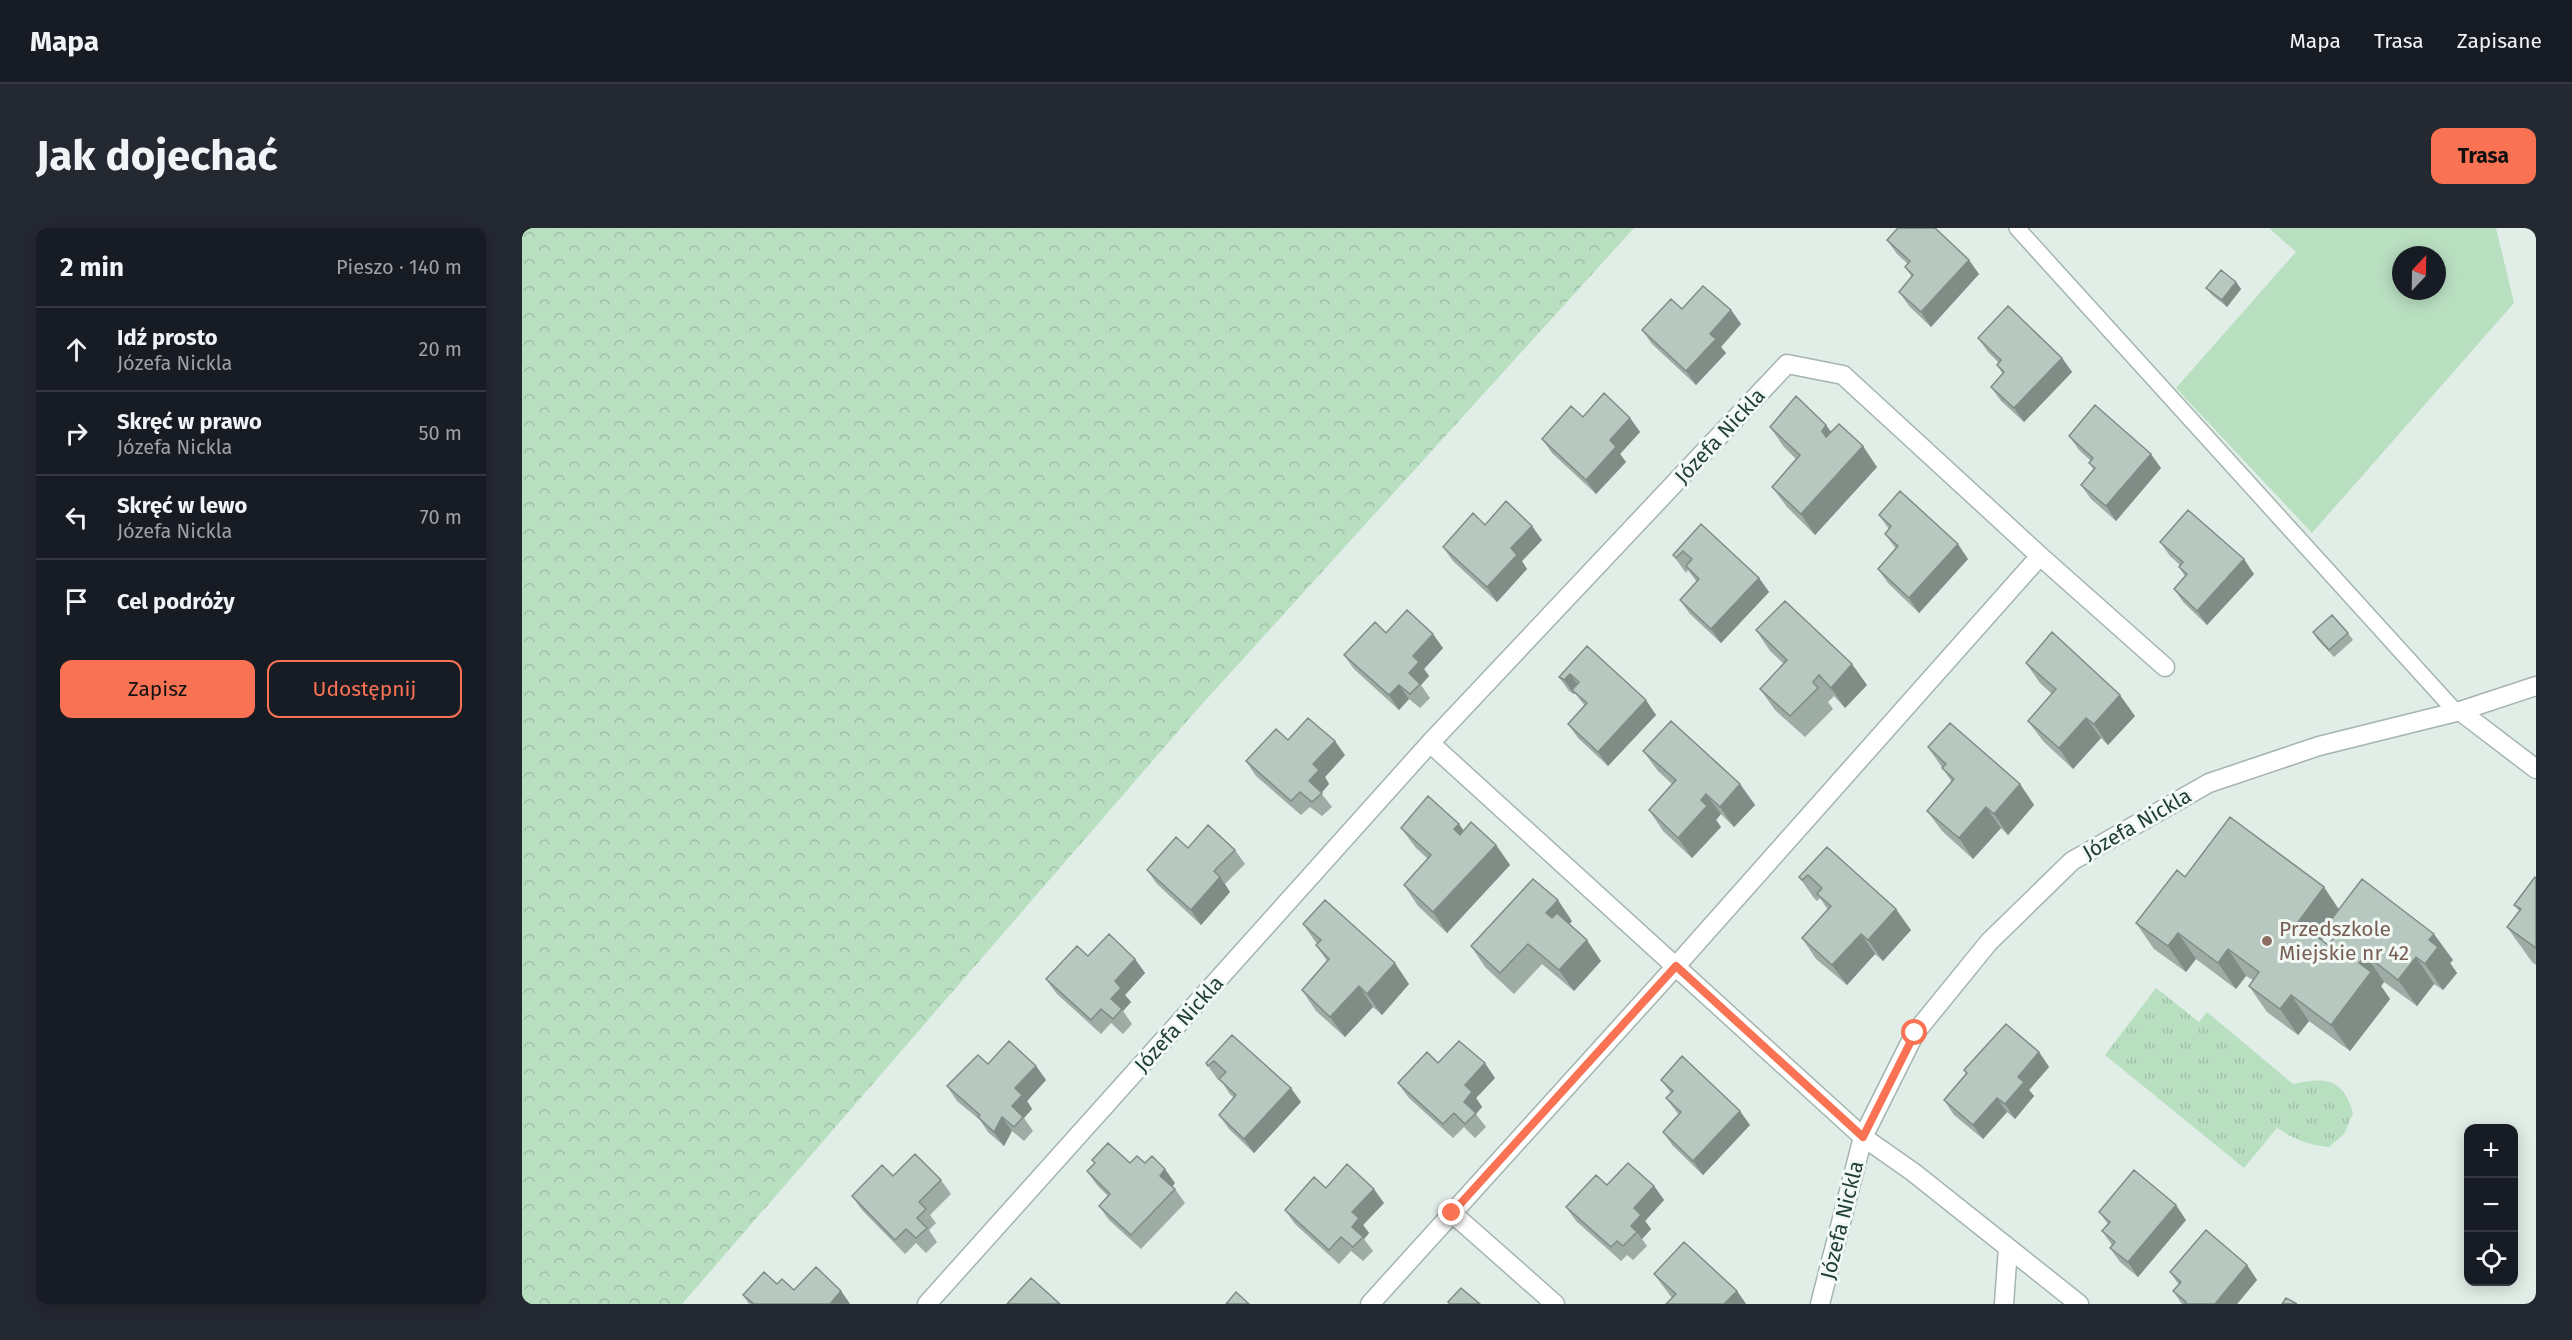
<!DOCTYPE html>
<html lang="pl">
<head>
<meta charset="utf-8">
<style>
	:root { --surface:#171b24; --page:#242831; --text:#f1f3f6; --muted:#9ea1a6; --line:#363941; --accent:#f97253 }
	body { margin:0; font-family:"Fira Sans",sans-serif; background:var(--page); color:var(--text) }
	.controls { position:absolute; right:18px; bottom:18px; display:grid; overflow:hidden; border-radius:12px; box-shadow:0 3px 15px #0003 }
	.controls button { width:54px; height:54px; display:grid; place-items:center; padding:0; border:0; border-bottom:2px solid var(--line); background:var(--surface); color:var(--text); font:30px sans-serif }
	.compass { position:absolute; left:1870px; top:18px; width:54px; height:54px; border-radius:50%; background:var(--surface); box-shadow:0 3px 15px #0003; rotate:22deg }
	.stop { position:absolute; width:18px; height:18px; margin:-14px; border:4px solid #f97253; border-radius:50%; background:#fff }
	.stop.end { background:#f97253; border-color:#fff; box-shadow:0 2px 6px #0008 }
	.list { margin:0; padding:0; list-style:none }
	h2 { display:flex; justify-content:space-between; align-items:center; height:78px; margin:0; padding:0 24px; font-size:26px }
	h2 small { font-size:20px; font-weight:400; color:var(--muted) }
	.list li { display:grid; grid-template-columns:39px 1fr auto; gap:18px; align-items:center; box-sizing:border-box; height:84px; padding:0 24px; border-top:2px solid var(--line) }
	.list b { display:block; font-size:22px; white-space:nowrap }
	.list p { margin:0; font-size:20px; white-space:nowrap; color:var(--muted) }
	.list em { font-size:20px; font-style:normal; color:var(--muted) }
	.actions { display:flex; gap:12px; padding:18px 24px }
	.actions a { flex:1; padding:14px 0; border:2px solid var(--accent); border-radius:12px; text-align:center; font-size:21px; color:var(--accent) }
	.actions .main { background:var(--accent); color:#111 }
	.icon { flex:none; width:33px; height:33px; fill:none; stroke:currentColor; stroke-width:2; stroke-linecap:round; stroke-linejoin:round }
	.map { position:relative; flex:none; width:2014px; height:1076px; overflow:hidden; border-radius:12px }
	header { display:flex; align-items:center; gap:36px; box-sizing:border-box; height:84px; padding:0 30px; background:var(--surface); border-bottom:2px solid var(--line) }
	header strong { font-size:28px }
	nav { display:flex; gap:33px; margin-inline-start:auto; font-size:21px }
	.intro { display:flex; align-items:center; justify-content:space-between; box-sizing:border-box; height:144px; padding:0 36px }
	h1 { margin:0; font-size:42px }
	.button { padding:15px 27px; border-radius:12px; background:var(--accent); color:#111; font-size:21px; font-weight:700 }
	main { display:flex; gap:36px; padding:0 36px }
	aside { flex:1; background:var(--surface); border-radius:12px; box-shadow:0 3px 15px #0003 }
	.map>svg:first-child { display:block }
	.grass { fill:#b9dfc1; fill-rule:evenodd }
	.forest { fill:url(#forest-crowns) }
	.park { fill:url(#park-tufts) }
	.lines { fill:none; stroke-linecap:round; stroke-linejoin:round }
	.service-casing { stroke:#a4b5ae; stroke-width:18 }
	.minor-casing { stroke:#a4b5ae; stroke-width:21 }
	.service { stroke:#fff; stroke-width:15 }
	.minor { stroke:#fff; stroke-width:18 }
	.wall { fill:#9daca5; fill-rule:evenodd }
	.shaded-wall { fill:#808c86 }
	.building { fill:#b7c8c0; stroke:#808c86; stroke-width:1.5 }
	.route { stroke:#f97253; stroke-width:8 }
	.education-dot { fill:#8d6e63; stroke:#f2f9f5; stroke-width:2 }
	.labels { text-anchor:middle; stroke-width:6; stroke-linejoin:round; paint-order:stroke }
	.street-label { font-size:21px; fill:#213f35; stroke:#f2f9f5 }
	.education-label { font-size:21px; fill:#785e54; stroke:#f2f9f5; text-anchor:start }
</style>
</head>
<body>
<header>
<strong>Mapa</strong>
<nav><a>Mapa</a><a>Trasa</a><a>Zapisane</a></nav>
</header>
<div class="intro"><h1>Jak dojechać</h1><a class="button">Trasa</a></div>
<main>
<aside>
<h2>2 min<small>Pieszo · 140 m</small></h2>
<ul class="list">
<li><svg class="icon" aria-label="ahead" viewBox="0 0 24 24"><path d="M12 20V5M6 11l6-6 6 6"/></svg><div><b>Idź prosto</b><p>Józefa Nickla</p></div><em>20 m</em></li>
<li><svg class="icon" aria-label="right" viewBox="0 0 24 24"><path d="M7 20v-9h11M14 6l5 5-5 5"/></svg><div><b>Skręć w prawo</b><p>Józefa Nickla</p></div><em>50 m</em></li>
<li><svg class="icon" aria-label="left" viewBox="0 0 24 24"><path d="M17 20v-9H6M10 6l-5 5 5 5"/></svg><div><b>Skręć w lewo</b><p>Józefa Nickla</p></div><em>70 m</em></li>
<li><svg class="icon" aria-label="arrive" viewBox="0 0 24 24"><path d="M6 21V4h12l-3 4 3 4H6"/></svg><div><b>Cel podróży</b></div></li>
</ul>
<div class="actions"><a class="main">Zapisz</a><a>Udostępnij</a></div>
</aside>
<div class="map">
<svg width="2014" height="1076" viewBox="0 0 2014 1076">
	<defs>
		<pattern id="forest-crowns" width="20" height="18" patternUnits="userSpaceOnUse" patternTransform="scale(1.5)"><rect width="20" height="18" fill="#b9dfc1"/><path d="M2 6a3 3 0 1 1 6 0M12 15a3 3 0 1 1 6 0" fill="none" stroke="#9fc0a6"/></pattern>
		<pattern id="park-tufts" width="24" height="20" patternUnits="userSpaceOnUse" patternTransform="scale(1.5)"><rect width="24" height="20" fill="#b9dfc1"/><path d="M3 7l-1-3M5 7V3M7 7l1-3M15 17l-1-3M17 17v-4M19 17l1-3" fill="none" stroke="#9fc0a6"/></pattern>
	</defs>
	<rect width="100%" height="100%" fill="#e1ede7"/>
	<path class="grass" d="M1747,0h227l18,75 -202,230 -136,-145 120,-136zM1879,27h36v36h-36z"/>
	<path class="forest" d="M0,0h1112l-440,485 -512,591h-160z"/>
	<path class="park" d="M1634,760l43,34 8,-10 86,72c32,-7 50,-6 60,29l-9,21 -15,13c-21,-2 -35,-8 -52,-19l-33,40 -139,-113z"/>
	<g class="lines">
		<defs>
			<path id="service" d="M1495,0l439,484"/>
			<path id="minor" d="M1518,328l125,111
				M1938,483l76,58
				M930,985l103,91
				M405,1076l503,-561 433,394 50,35 166,132
				M848,1076l306,-338 364,-410 -197,-181 -56,-11 -357,379
				M1298,1076l43,-167 52,-104 74,-91 83,-81 137,-78 110,-37 141,-35 76,-25
				M1482,1076l4,-56"/>
		</defs>
		<use href="#service" class="service-casing"/>
		<use href="#minor" class="minor-casing"/>
		<use href="#service" class="service"/>
		<use href="#minor" class="minor"/>
	</g>
	<path class="wall" d="M1365,12l92,34 -48,53 -22,-21 -10,-14 13,-15 -7,-10 3,-3 -11,-10z
		M1714,54l5,7 -14,18 -15,-12 -6,-7z
		M1160,81l49,1 10,14 -20,23 5,6 -30,32 -44,-41 -10,-14z
		M1456,110l84,20 10,14 -48,50 -23,-21 -10,-14 12,-13 -6,-9 2,-2 -11,-11z
		M1061,189l47,1 10,14 -20,22 6,8 -30,32 -44,-41 -10,-14z
		M1304,197l5,7 46,35 -62,68 -28,-28 -15,-20 24,-28 -12,-12 -14,-20z
		M1547,208l92,32 -45,53 -25,-22 -10,-14 13,-15 -5,-7 2,-2 -12,-11z
		M1357,287l89,44 -49,54 -31,-30 -10,-14 18,-20 -11,-15 4,-5z
		M1179,296l58,54 10,14 -48,51 -31,-29 -10,-14 17,-18 -9,-12 -2,3 -13,-18z
		M963,297l57,15 -20,21 5,8 -30,33 -44,-41 -10,-14z
		M1638,314l94,32 -47,51 -23,-22 -10,-14 11,-13 -6,-9 1,-2 -10,-9z
		M1234,402l111,55 -22,23 -11,-12 -6,6 5,7 -28,28 -30,-27 -15,-21 24,-25 -14,-13z
		M1791,404l35,1 5,7 -19,17 -16,-17z
		M864,405l57,15 -19,21 5,7 -8,9 9,13 -10,10 -11,-9 -10,11 -45,-41 -10,-14z
		M1065,418l69,69 -48,51 -30,-28 -10,-14 17,-18 -10,-13 -1,1 -5,-3 -10,-14z
		M1504,435l109,53 -27,29 -7,-7 -28,31 -30,-28 -15,-20 24,-27 -12,-11z
		M766,512l57,15 -20,22 4,7 -8,9 11,14 -10,9 -12,-9 -9,8 -45,-39 -10,-15z
		M1406,519l92,37 14,21 -26,30 -7,-7 -28,31 -31,-28 -15,-20 25,-29z
		M1121,523l97,33 15,21 -21,22 -13,-13 -5,6 5,7 -29,31 -29,-27 -14,-21 23,-26 -14,-13z
		M937,596l5,7 32,14 14,20 -63,68 -29,-27 -14,-21 24,-26 -12,-11 -15,-20z
		M1305,619l84,83 -28,31 -8,-7 -28,31 -31,-26 -14,-21 26,-28 -8,-12 -3,3 -3,-3 -15,-21z
		M666,620l47,2 10,14 -20,20 5,8 -29,33 -44,-41 -10,-14z
		M1663,649l154,32 114,51 -3,3 7,10 -14,17 -9,-6 -17,22 -33,-24 -3,4 9,13 -40,52 -41,-30 -11,14 -31,-23 -18,-26 4,-6 -7,-4 -10,13 -40,-30 -10,13 -32,-23 -18,-26zM1808,701l5,7 -7,9 -6,-5z
		M2014,650v87l-4,-3 -25,-35 12,-16 -5,-6z
		M1050,693l-3,3 32,37 -27,30 -32,-27 -28,30 -29,-27 -14,-21z
		M781,696l106,60 -27,31 -9,-8 -28,30 -29,-26 -14,-21 25,-29 -11,-16 1,-1z
		M566,728l47,3 10,14 -20,22 6,7 -8,9 9,13 -9,10 -12,-11 -10,11 -45,-41 -10,-14z
		M710,807l69,67 -47,51 -25,-24 -10,-14 15,-17 -5,-5 -9,-15 -2,2 -12,-17z
		M1517,824l10,15 -20,23 5,6 -19,23 -8,-7 -24,27 -29,-24 -10,-15 22,-26 -2,-4z
		M916,835l57,15 -19,20 6,9 -6,7 10,13 -11,11 -11,-11 -11,11 -45,-41 -10,-14z
		M466,836l48,2 10,14 -19,21 5,8 -8,9 9,13 -9,10 -12,-10 -8,15 -16,-14 -8,-12 -23,-19 -10,-15z
		M1139,852l89,45 -47,50 -30,-29 -10,-14 16,-17 -13,-17 5,-5z
		M570,932l38,3h15l30,20 -3,3 3,3 10,14 -44,46 -32,-29 -10,-14 9,-10 -11,-11 -10,-14 8,-8z
		M371,948l48,4 10,14 -21,21 6,8 -7,7 8,12 -11,11 -10,-10 -11,11 -43,-44 -10,-14z
		M1085,957l47,1 10,14 -19,21 6,8 -9,10 5,7 -14,14 -6,-5 -6,6 -45,-40 -10,-14z
		M804,960l58,15 -21,22 6,8 -5,6 9,12 -10,10 -12,-10 -12,13 -44,-40 -10,-14z
		M1577,984l87,8 -48,57 -18,-15 -10,-14 2,-3 -10,-14 6,-7z
		M1725,1037l10,15 -20,24h-55l-9,-13 6,-6 -9,-13z
		M1132,1046l83,17 9,13h-80l6,-6z
		M255,1056l17,6 47,1 9,13h-101l-6,-9z"/>
	<path class="shaded-wall" d="M1447,32l10,14 -48,53 -10,-15z
		M1714,54l5,7 -14,18 -5,-7z
		M1209,82l10,14 -20,23 5,6 -30,32 -10,-14 24,-37z
		M1540,130l10,14 -48,50 -10,-14z
		M1108,190l10,14 -20,22 6,8 -30,32 -10,-14 24,-40z
		M1304,197l15,21 -5,5 -14,-20z
		M1341,218l14,21 -62,68 -14,-21z
		M1629,226l10,14 -45,53 -10,-15z
		M1010,298l10,14 -20,21 5,8 -30,33 -10,-15 24,-39z
		M1436,316l10,15 -49,54 -10,-15z
		M1722,331l10,15 -47,51 -10,-14z
		M1237,350l10,14 -48,51 -10,-14z
		M911,406l10,14 -19,21 5,7 -8,9 -12,-12 4,-17z
		M1330,436l15,21 -22,23 -14,-20z
		M1048,446l10,14 -8,2 3,3 -1,1 -10,-14z
		M877,457l10,14 -10,11 -10,-15z
		M1598,467l15,21 -27,29 -14,-21z
		M1124,472l10,15 -48,51 -10,-14z
		M1564,490l15,20 -28,31 -14,-21z
		M813,513l10,14 -20,22 4,7 -10,12 -10,-15 4,-17z
		M1218,556l15,21 -21,22 -14,-20z
		M1498,556l14,21 -26,30 -14,-21z
		M1184,566l15,20 -5,6 5,7 -29,31 -14,-20 23,-38z
		M1464,579l15,21 -28,31 -14,-21z
		M937,596l14,20 -19,-15z
		M974,617l14,20 -63,68 -14,-21z
		M698,649l10,15 -29,33 -10,-15z
		M1802,659l18,27 -15,11 3,4 -14,19 -18,-26z
		M1036,672l14,21 -12,13 -14,-21z
		M1374,681l15,21 -28,31 -15,-21z
		M1656,705l18,26 -10,13 -18,-26z
		M1339,706l14,20 -28,31 -15,-20z
		M1912,706l19,26 -3,3 7,10 -14,17 -18,-26 4,-24z
		M1065,712l14,21 -27,30 -15,-21z
		M1706,721l18,27 -10,13 -18,-26z
		M1844,727l18,27 -3,4 9,13 -40,52 -19,-26 28,-62z
		M1894,729l18,27 -17,22 -19,-26z
		M613,731l10,14 -20,22 6,7 -8,9 -12,-12 4,-18z
		M873,735l14,21 -27,31 -15,-21z
		M837,758l14,21 -28,30 -15,-20z
		M1769,767l18,26 -11,14 -18,-26z
		M1517,824l10,15 -20,23 5,6 -19,23 -10,-15 13,-27z
		M963,835l10,15 -19,20 6,9 -6,7 -12,-12 1,-17z
		M514,838l10,14 -19,21 5,8 -8,9 -12,-12 3,-18z
		M769,860l10,14 -47,51 -10,-14z
		M1475,870l10,14 -24,27 -10,-14z
		M1218,883l10,14 -47,50 -10,-14z
		M480,889l10,14 -8,15 -10,-14z
		M643,941l10,14 -5,7 -10,-14z
		M1132,958l10,14 -19,21 6,8 -9,10 -5,-7 -6,-6 3,-18z
		M852,961l10,14 -21,22 6,8 -5,6 -12,-12v-15z
		M1654,977l10,15 -48,57 -10,-15z
		M1725,1037l10,15 -20,24h-22z
		M319,1063l9,13h-20z
		M1215,1063l9,13h-22z"/>
	<path class="building" d="M1376,0h37l34,32 -48,52 -22,-20 14,-17 -8,-8 5,-6 -23,-21z
		M1699,42l15,12 -14,18 -16,-12z
		M1181,58l28,24 -21,24 6,5 -30,32 -44,-41 29,-31 11,10z
		M1486,78l54,52 -48,50 -23,-21 13,-15 -7,-7 4,-5 -23,-22z
		M1082,165l26,25 -20,22 6,7 -30,33 -44,-41 29,-33 12,11z
		M1274,168l30,29 -4,6 4,6 13,-13 24,22 -62,68 -29,-27 28,-32 -30,-28z
		M1573,177l56,49 -45,52 -25,-21 14,-17 -6,-5 4,-5 -24,-22z
		M1378,263l58,53 -49,54 -31,-29 20,-23 -13,-12 6,-8 -12,-11z
		M984,273l26,25 -21,22 6,7 -30,32 -44,-40 30,-34 12,12z
		M1666,282l56,49 -47,52 -23,-22 13,-15 -8,-7 4,-5 -23,-20z
		M1179,296l58,54 -48,51 -31,-29 19,-21 -13,-13 6,-7 -9,-8 -7,7 -3,-3z
		M1263,373l67,63 -21,24 -12,-13 -6,7 5,6 -28,28 -30,-27 27,-29 -31,-30z
		M885,382l26,24 -20,22 6,6 -10,11 11,11 -10,10 -11,-9 -10,10 -45,-40 31,-33 11,11z
		M1810,387l16,18 -19,17 -16,-18z
		M1530,404l68,63 -26,29 -8,-6 -27,30 -31,-27 28,-32 -30,-26z
		M1065,418l59,54 -48,52 -30,-28 19,-21 -15,-13 7,-8 -9,-8 -6,6 -5,-3z
		M786,490l27,23 -22,23 6,6 -10,11 13,12 -10,9 -12,-10 -9,9 -45,-40 30,-32 12,11z
		M1149,493l69,63 -20,23 -14,-13 -5,6 6,6 -29,32 -29,-28 27,-30 -33,-29z
		M1428,495l70,61 -26,30 -8,-7 -27,31 -32,-27 27,-32 -12,-11 4,-4 -18,-17z
		M906,568l31,28 -5,5 6,6 11,-13 25,23 -63,67 -29,-27 27,-30 -30,-27z
		M1708,589l94,70 -26,35 30,23 10,-12 -11,-8 35,-46 72,55 -5,6 9,7 -13,17 -9,-7 -18,23 -32,-25 -7,8 12,9 -40,53 -40,-30 -11,14 -31,-23 10,-14 -31,-23 -10,14 -40,-30 -10,13 -32,-23 41,-53 8,7z
		M686,597l27,25 -21,21 6,6 -29,33 -44,-40 29,-33 12,11z
		M1305,619l69,62 -28,31 -7,-6 -29,31 -30,-27 29,-32 -14,-12 5,-6 -14,-13 -6,5 -3,-3z
		M2013,649l1,1v70l-29,-21 14,-18 -7,-4z
		M1011,651l25,21 -12,13 6,5 5,-5 30,27 -28,30 -31,-26 -28,29 -29,-27z
		M803,672l70,63 -28,31 -8,-8 -29,31 -28,-27 27,-31 -13,-14 5,-5 -18,-16z
		M587,706l26,25 -20,22 6,7 -10,11 11,10 -9,10 -12,-10 -10,11 -45,-41 31,-33 11,10z
		M1484,796l33,28 -21,25 6,5 -19,22 -8,-6 -24,27 -29,-25 23,-27 -3,-3z
		M710,807l59,53 -47,51 -25,-24 17,-20 -17,-16 7,-7 -12,-11 -6,5 -2,-3z
		M487,813l27,25 -21,22 7,7 -10,11 11,11 -9,10 -12,-10 -8,15 -16,-15 2,-2 -33,-29 31,-31 10,9z
		M937,813l26,22 -20,22 7,7 -8,10 12,11 -11,11 -11,-11 -11,11 -45,-41 29,-31 11,11z
		M1160,828l58,55 -47,50 -30,-29 18,-20 -15,-14 7,-7 -12,-11z
		M586,915l22,20 7,-7 8,7 7,-7 13,13 -5,7 15,13 -44,46 -32,-29 11,-12 -23,-23 8,-8 -3,-3z
		M393,926l26,26 -22,22 7,7 -9,9 10,10 -11,10 -10,-9 -11,11 -43,-44 30,-31 11,11z
		M1106,935l26,23 -20,22 7,7 -10,11 6,6 -14,14 -6,-5 -6,6 -45,-40 30,-32 11,10z
		M825,936l27,25 -22,23 7,6 -7,9 11,10 -10,10 -12,-10 -12,13 -44,-40 29,-33 12,11z
		M1612,942l42,35 -48,57 -18,-14 5,-6 -13,-11 8,-9 -11,-10z
		M1684,1002l41,35 -32,39h-30l1,-2 -13,-11 8,-9 -11,-10z
		M1162,1014l53,49 -13,13h-58l10,-10 -22,-20z
		M294,1039l25,24 -11,13h-76l-11,-9 21,-23 13,12 5,-5 12,11z
		M509,1050l29,26h-53z
		M939,1060l19,16h-30l-2,-2z
		M714,1064l13,12h-23z
		M1764,1070l11,6h-15z"/>
	<g class="lines">
		<path class="route" d="M930,985l224,-247 187,171 52,-104"/>
	</g>
	<circle class="education-dot" cx="1745" cy="713" r="6"/>
	<g class="labels">
		<g class="street-label">
			<text transform="translate(1198 208) rotate(-47)" y="7">Józefa Nickla</text>
			<text transform="translate(1615 596) rotate(-30)" y="7">Józefa Nickla</text>
			<text transform="translate(657 796) rotate(-48)" y="7">Józefa Nickla</text>
			<text transform="translate(1320 992) rotate(-76)" y="7">Józefa Nickla</text>
		</g>
		<g class="education-label">
			<text x="1757" y="708">Przedszkole<tspan x="1757" dy="24">Miejskie nr 42</tspan></text>
		</g>
	</g>
</svg>
<div class="controls">
<button>+</button>
<button>−</button>
<button><svg class="icon" aria-label="locate" viewBox="0 0 24 24"><circle cx="12" cy="12" r="6"/><path d="M12 2v4M12 18v4M2 12h4M18 12h4"/></svg></button>
</div>
<svg class="compass" viewBox="-18 -18 36 36"><path d="M0-13l5 13h-10z" fill="#e53935"/><path d="M0 13l5-13h-10z" fill="#9ea1a6"/></svg>
<div class="stop" style="left:1393px;top:805px"></div>
<div class="stop end" style="left:930px;top:985px"></div>
</div>
</main>
</body>
</html>
